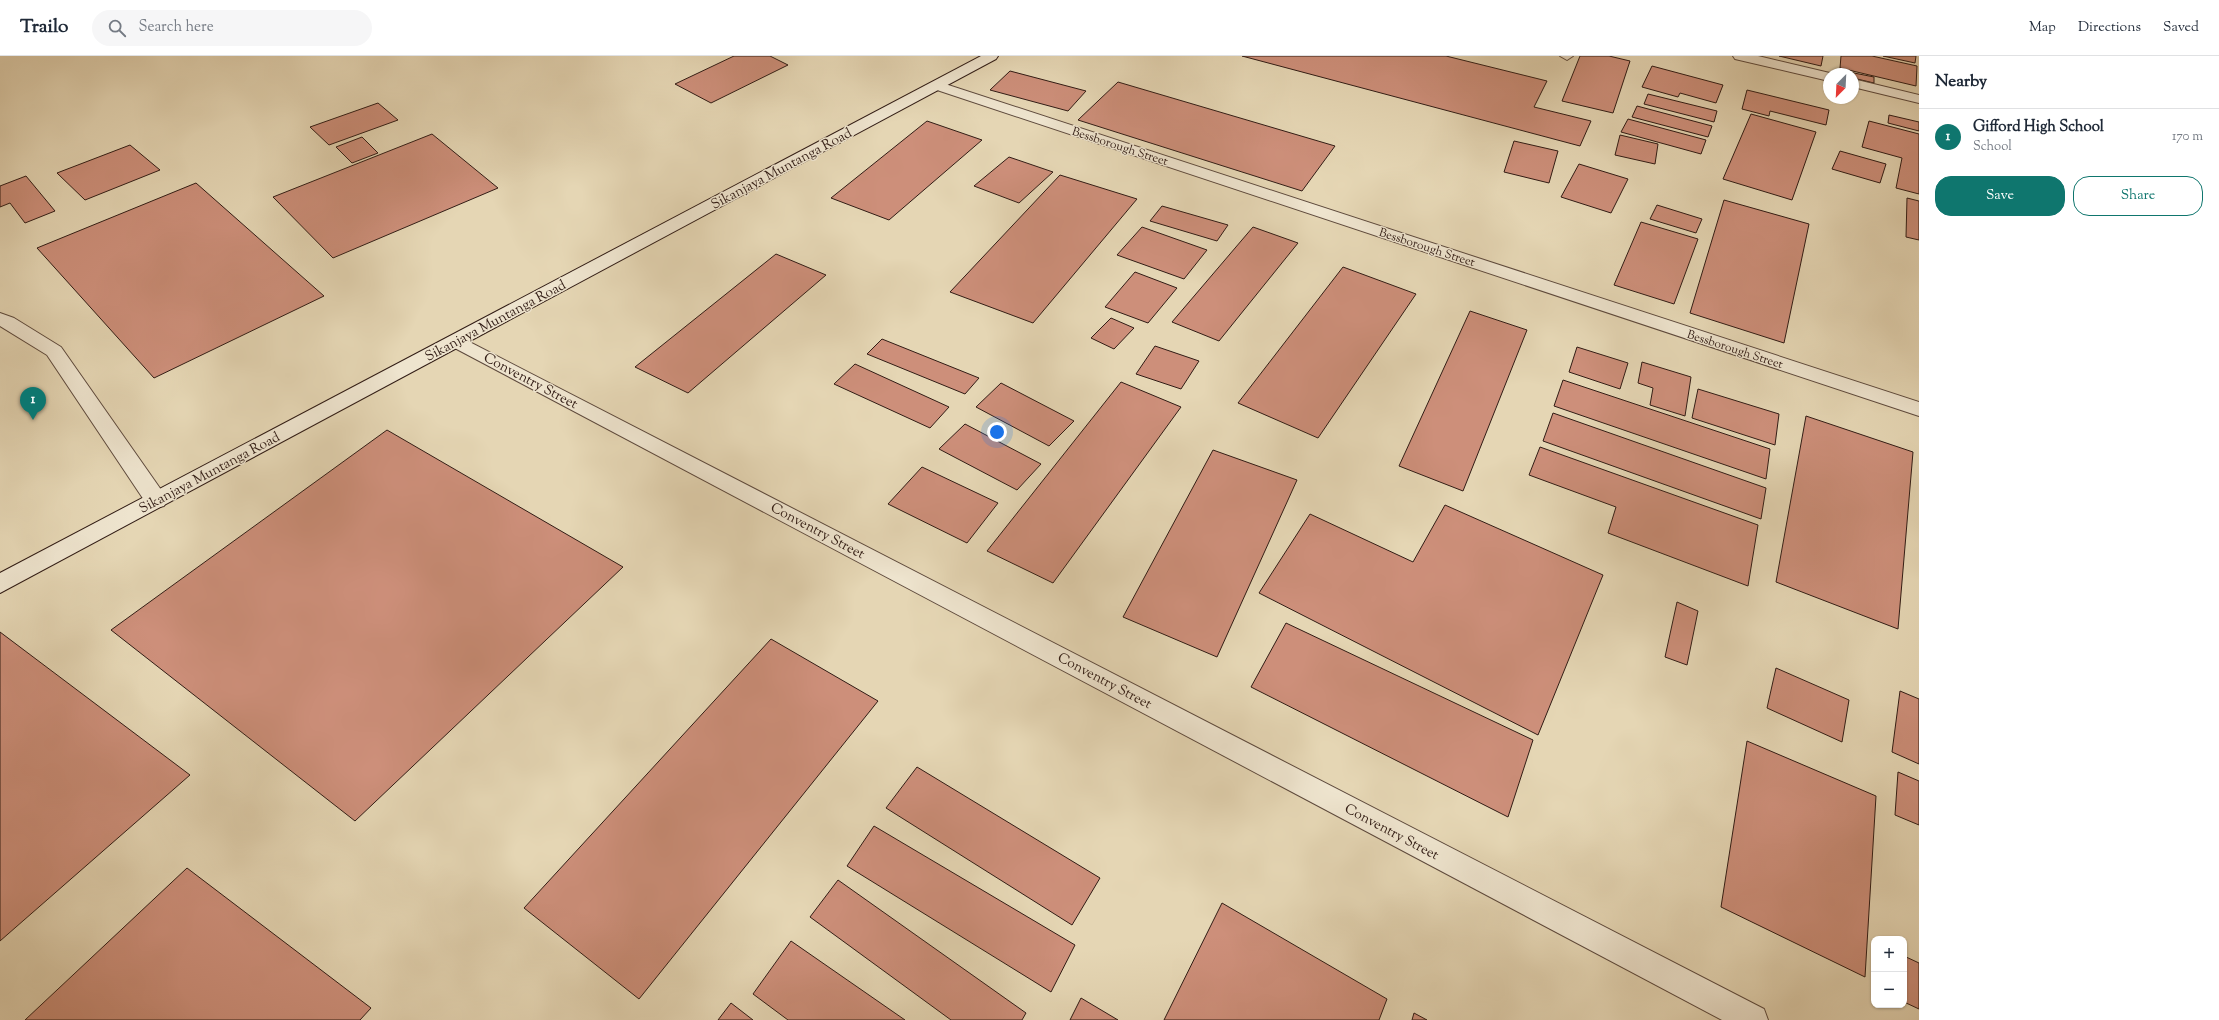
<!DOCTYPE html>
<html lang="en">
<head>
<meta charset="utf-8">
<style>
	:root { --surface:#fff; --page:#f6f6f7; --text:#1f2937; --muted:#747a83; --line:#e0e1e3; --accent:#0f766e }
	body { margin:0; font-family:"Sorts Mill Goudy",serif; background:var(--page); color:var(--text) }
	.controls { position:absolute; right:12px; bottom:12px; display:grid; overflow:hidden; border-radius:8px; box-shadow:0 1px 3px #0004 }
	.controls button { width:36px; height:36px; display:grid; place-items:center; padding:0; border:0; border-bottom:1px solid var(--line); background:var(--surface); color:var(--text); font:20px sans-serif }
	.compass { position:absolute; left:1823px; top:12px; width:36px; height:36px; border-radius:50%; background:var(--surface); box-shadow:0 1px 3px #0004; rotate:204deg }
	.you { position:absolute; left:997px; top:376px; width:14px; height:14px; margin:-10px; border:3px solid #fff; border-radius:50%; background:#1a73e8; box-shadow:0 0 0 6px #1a73e833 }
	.badge { display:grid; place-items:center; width:26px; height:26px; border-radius:50%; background:var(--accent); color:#fff; font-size:13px; font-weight:700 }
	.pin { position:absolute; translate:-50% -33px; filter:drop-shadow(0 1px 2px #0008) }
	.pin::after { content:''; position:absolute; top:21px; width:14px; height:12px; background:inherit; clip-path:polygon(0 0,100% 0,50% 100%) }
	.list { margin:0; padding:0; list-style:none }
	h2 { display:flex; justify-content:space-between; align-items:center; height:52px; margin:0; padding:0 16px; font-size:17px }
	h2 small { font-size:13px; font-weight:400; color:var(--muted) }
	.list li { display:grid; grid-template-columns:26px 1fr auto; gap:12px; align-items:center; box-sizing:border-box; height:56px; padding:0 16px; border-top:1px solid var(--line) }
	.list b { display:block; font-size:15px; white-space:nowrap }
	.list p { margin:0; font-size:13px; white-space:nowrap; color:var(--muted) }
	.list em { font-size:13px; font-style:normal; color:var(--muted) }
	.actions { display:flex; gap:8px; padding:12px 16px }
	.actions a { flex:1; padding:9px 0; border:1px solid var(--accent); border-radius:16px; text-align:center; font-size:14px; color:var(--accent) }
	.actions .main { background:var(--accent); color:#fff }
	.icon { flex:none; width:22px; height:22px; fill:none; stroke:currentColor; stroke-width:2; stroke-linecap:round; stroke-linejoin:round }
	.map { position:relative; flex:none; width:1919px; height:964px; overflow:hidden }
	header { display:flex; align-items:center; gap:24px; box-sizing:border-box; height:56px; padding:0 20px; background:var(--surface); border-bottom:1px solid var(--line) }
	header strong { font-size:19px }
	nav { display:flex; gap:22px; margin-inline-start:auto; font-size:14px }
	.search { width:280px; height:36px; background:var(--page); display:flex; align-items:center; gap:10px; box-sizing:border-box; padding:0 14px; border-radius:22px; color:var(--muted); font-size:15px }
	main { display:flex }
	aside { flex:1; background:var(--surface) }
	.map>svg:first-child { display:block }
	.building { fill:#cd8f7a; stroke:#311c15 }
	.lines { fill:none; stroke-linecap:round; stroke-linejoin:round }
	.lane-casing { stroke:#5e4a3d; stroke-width:2 }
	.street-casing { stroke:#5e4a3d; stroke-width:2 }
	.secondary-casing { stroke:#311c15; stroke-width:2 }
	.lane { fill:#eee4ce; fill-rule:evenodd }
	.street { fill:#eee4ce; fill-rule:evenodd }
	.secondary { fill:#eee4ce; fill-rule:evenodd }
	.labels { text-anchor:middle; stroke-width:3; stroke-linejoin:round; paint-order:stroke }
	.far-street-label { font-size:12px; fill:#311c15; stroke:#eee4ce }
	.street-label { font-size:14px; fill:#311c15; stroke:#eee4ce }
</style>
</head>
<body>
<header>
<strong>Trailo</strong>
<div class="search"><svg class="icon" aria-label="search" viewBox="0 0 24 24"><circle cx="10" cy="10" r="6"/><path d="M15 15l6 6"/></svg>Search here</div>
<nav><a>Map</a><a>Directions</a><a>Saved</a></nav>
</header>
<main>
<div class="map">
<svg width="1919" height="964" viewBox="0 0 1919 964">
	<rect width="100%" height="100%" fill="#e5d6b4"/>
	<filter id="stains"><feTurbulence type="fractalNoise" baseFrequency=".005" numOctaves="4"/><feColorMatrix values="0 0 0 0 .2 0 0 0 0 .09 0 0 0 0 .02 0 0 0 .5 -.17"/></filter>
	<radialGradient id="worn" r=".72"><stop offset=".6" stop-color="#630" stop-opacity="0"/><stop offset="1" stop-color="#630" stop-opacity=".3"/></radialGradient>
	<path class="building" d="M734,0h36l18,9 -77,38 -36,-19z
		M1242,0h204l101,25 -13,26 57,14 -11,25z
		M1580,0h29l21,5 -17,52 -51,-12z
		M1779,0h44l-2,10z
		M1841,0h31l45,10 -1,20 -76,-18z
		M1883,0h33l-1,7z
		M1652,10l71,19 -7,18 -36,-10 -2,4 -36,-10z
		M1839,14l35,7v6l-21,-5v-4h-14z
		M1010,15l76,20 -18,20 -78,-21z
		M1118,26l217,64 -33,45 -224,-71z
		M1747,34l82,20 -3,15 -56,-14 -1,5 -27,-7z
		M1648,38l69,17 -3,11 -70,-18z
		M378,47l20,17 -69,25 -19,-18z
		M1637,50l75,20 -4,11 -76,-20z
		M1751,58l65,18 -24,68 -69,-21z
		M1889,59l30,7v9l-31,-8z
		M1628,63l78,21 -5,14 -80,-22z
		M927,65l55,19 -93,80 -58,-22z
		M1869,65l50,13v60l-23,-6 6,-30 -40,-11z
		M432,78l66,54 -165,70 -60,-61z
		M1620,79l38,9 -3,20 -40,-9z
		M362,81l16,16 -26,10 -16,-16z
		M1514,85l44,10 -9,32 -45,-11z
		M130,89l30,25 -75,30 -28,-27z
		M1840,95l46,13 -6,19 -48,-14z
		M1009,101l44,15 -34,31 -45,-17z
		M1579,108l49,15 -17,34 -50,-16z
		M1060,119l77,24 -104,124 -83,-31z
		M26,120l29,35 -30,12 -15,-20 -10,4v-21z
		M196,127l128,113 -170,82 -117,-130z
		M1907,142l12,3v39l-13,-3z
		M1724,144l85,24 -25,119 -94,-30z
		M1657,149l45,14 -6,14 -46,-14z
		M1162,150l66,19 -11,16 -67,-20z
		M1641,166l57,17 -24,65 -60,-19z
		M1142,171l65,23 -23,29 -67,-24z
		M1253,171l45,16 -79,98 -47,-19z
		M776,198l50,21 -138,118 -53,-26z
		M1343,211l73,27 -98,144 -80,-35z
		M1135,216l42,16 -29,35 -43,-16z
		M1470,255l57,19 -64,161 -64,-25z
		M1111,262l23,10 -20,21 -23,-11z
		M882,283l97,39 -14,16 -98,-40z
		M1155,290l44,15 -18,28 -45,-15z
		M1577,291l51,16 -8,26 -51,-17z
		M1642,306l49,15 -6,39 -35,-11 3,-17 -15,-5z
		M855,308l94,43 -19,21 -96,-44z
		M1563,324l207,69 -4,30 -212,-73z
		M1121,326l60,25 -128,176 -66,-32z
		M1001,327l73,38 -25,25 -73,-39z
		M1698,333l81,25 -4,31 -83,-27z
		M1553,357l213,75 -5,31 -218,-78z
		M1806,360l107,36 -15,177 -122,-47z
		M965,368l76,40 -24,26 -78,-41z
		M387,374l236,137 -268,254 -244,-191z
		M1540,391l218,78 -10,61 -140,-53 8,-26 -87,-32z
		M1213,394l84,30 -80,177 -94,-40z
		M922,411l76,36 -31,40 -79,-39z
		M1445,449l158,70 -65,160 -279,-142 51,-79 103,48z
		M1677,546l21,9 -11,54 -22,-8z
		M1286,567l247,117 -25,77 -257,-130z
		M0,576l190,143 -190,166z
		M771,583l107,62 -239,298 -115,-91z
		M1776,612l73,32 -7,42 -75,-34z
		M1900,635l19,8v65l-27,-12z
		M1747,685l129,55 -11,181 -144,-70z
		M917,711l183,111 -28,47 -186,-117z
		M1898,716l21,9v44l-24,-10z
		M874,770l201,119 -24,47 -204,-126z
		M187,812l184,140 -11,12h-335z
		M838,824l188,133 -4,7h-71l-141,-103z
		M1222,847l165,96 -8,21h-215z
		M791,885l114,79h-117l-35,-26z
		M1904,900l15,7v46l-15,-7z
		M1081,942l37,22h-48z
		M731,947l22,17h-35z
		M1414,957l13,7h-15z"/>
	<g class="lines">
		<defs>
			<path id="lane" d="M1560,0h13l-6,4z"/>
			<path id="street" d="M1733,0h25l76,18h-5v7l-94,-22z
				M1853,23l66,16v8l-66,-16z
				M936,25l983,321v14l-988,-328 -2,-3z
				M0,257l14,5 47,29 103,147 3,6 -3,6 -8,2 -8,-2 -101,-151 -47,-29z
				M456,279l1308,674 4,11h-46l-1273,-675 -2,-4 2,-4z"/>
			<path id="secondary" d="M981,0h17l-2,3 -996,534v-20z"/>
		</defs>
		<use href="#lane" class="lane-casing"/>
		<use href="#street" class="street-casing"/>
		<use href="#secondary" class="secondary-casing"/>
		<use href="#lane" class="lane"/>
		<use href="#street" class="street"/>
		<use href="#secondary" class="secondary"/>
	</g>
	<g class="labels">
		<g class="far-street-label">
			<text transform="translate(1120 90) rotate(18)" y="4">Bessborough Street</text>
			<text transform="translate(1427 191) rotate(18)" y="4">Bessborough Street</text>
			<text transform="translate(1735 293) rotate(18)" y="4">Bessborough Street</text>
		</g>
		<g class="street-label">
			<text transform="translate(781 112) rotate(-28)" y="5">Sikanjaya Muntanga Road</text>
			<text transform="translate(495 264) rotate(-28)" y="5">Sikanjaya Muntanga Road</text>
			<text transform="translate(531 324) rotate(28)" y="5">Conventry Street</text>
			<text transform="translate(209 416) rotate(-28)" y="5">Sikanjaya Muntanga Road</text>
			<text transform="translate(818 474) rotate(28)" y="5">Conventry Street</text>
			<text transform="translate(1105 624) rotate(28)" y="5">Conventry Street</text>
			<text transform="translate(1392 775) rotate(28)" y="5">Conventry Street</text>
		</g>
	</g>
	<rect width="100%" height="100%" filter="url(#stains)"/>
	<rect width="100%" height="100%" fill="url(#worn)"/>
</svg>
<div class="controls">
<button>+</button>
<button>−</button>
</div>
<svg class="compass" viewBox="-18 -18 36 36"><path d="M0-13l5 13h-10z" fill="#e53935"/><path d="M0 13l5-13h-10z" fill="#747a83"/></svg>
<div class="you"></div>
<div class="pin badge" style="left:33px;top:364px">1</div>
</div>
<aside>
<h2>Nearby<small></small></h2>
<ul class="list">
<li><span class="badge">1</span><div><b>Gifford High School</b><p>School</p></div><em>170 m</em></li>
</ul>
<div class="actions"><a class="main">Save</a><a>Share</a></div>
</aside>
</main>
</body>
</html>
